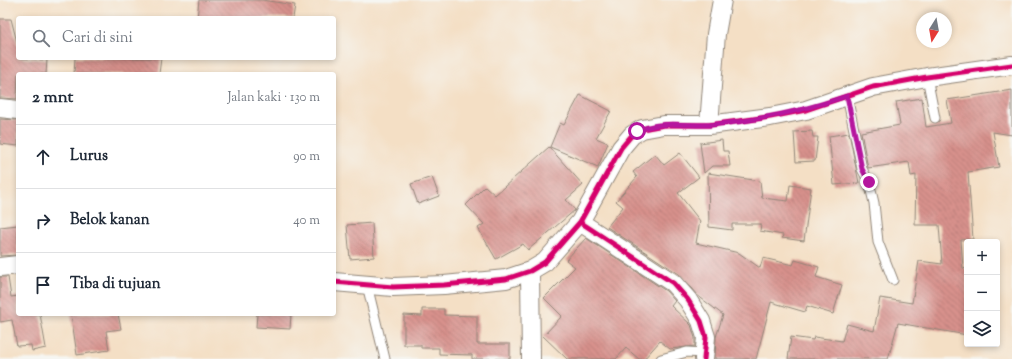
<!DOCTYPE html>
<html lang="id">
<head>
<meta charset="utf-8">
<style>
	:root { --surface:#fff; --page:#f6f6f7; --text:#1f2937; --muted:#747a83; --line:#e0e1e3 }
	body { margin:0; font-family:"Sorts Mill Goudy",serif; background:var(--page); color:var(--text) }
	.controls { position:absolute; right:12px; bottom:12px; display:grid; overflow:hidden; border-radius:4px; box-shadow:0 2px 6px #0003 }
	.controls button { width:36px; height:36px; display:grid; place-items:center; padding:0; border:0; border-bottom:1px solid var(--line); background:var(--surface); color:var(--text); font:20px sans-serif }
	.compass { position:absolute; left:916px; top:12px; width:36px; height:36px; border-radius:50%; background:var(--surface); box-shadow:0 2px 6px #0003; rotate:191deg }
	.stop { position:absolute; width:12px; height:12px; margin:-9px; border:3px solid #b5179e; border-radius:50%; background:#fff }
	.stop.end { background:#b5179e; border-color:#fff; box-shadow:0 1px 4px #0008 }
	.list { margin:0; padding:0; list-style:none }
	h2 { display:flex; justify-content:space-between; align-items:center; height:52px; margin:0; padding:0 16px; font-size:17px }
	h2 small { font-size:13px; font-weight:400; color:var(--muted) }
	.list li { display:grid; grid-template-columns:26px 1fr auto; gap:12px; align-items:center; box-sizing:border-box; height:64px; padding:0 16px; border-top:1px solid var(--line) }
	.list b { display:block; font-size:15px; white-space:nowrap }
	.list em { font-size:13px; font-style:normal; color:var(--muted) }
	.icon { flex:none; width:22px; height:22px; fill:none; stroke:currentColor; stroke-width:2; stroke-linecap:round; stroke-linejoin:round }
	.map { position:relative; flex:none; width:1012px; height:359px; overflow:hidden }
	.search { position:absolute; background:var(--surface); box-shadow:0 2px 6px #0003; left:16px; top:16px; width:320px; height:44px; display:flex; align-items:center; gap:10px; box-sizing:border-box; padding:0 14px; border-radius:4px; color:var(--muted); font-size:15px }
	.panel { position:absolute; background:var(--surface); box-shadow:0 2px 6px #0003; left:16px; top:72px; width:320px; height:244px; border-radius:4px }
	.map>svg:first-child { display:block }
	.building { fill:url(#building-back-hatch) }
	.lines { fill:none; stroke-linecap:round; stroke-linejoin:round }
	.service-casing { stroke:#908578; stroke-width:11 }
	.minor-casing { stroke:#908578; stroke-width:20 }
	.service { stroke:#fff; stroke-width:9 }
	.minor { stroke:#fff; stroke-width:18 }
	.cycleway-casing { stroke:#f6f6f2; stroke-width:8 }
	.cycleway { stroke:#d6006c; stroke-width:5 }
	.route { stroke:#b5179e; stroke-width:5 }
</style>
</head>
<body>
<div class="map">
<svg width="1012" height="359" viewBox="0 0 1012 359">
	<defs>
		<pattern id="building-back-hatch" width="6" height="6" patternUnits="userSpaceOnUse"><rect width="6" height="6" fill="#d8918c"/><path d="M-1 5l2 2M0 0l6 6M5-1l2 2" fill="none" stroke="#af7773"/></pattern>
	</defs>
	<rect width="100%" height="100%" fill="#f6f6f2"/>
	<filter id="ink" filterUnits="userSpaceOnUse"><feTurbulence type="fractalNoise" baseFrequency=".025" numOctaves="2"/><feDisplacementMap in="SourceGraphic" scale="8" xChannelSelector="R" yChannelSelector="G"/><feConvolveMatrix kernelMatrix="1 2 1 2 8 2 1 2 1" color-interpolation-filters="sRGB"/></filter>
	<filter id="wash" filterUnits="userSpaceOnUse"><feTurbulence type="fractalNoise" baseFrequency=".012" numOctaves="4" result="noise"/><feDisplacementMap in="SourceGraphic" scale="16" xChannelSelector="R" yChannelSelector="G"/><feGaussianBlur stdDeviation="0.9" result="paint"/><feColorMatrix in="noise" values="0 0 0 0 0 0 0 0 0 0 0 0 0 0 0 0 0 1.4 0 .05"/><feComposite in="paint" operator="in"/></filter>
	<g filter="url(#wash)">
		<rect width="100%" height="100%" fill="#f4dfc5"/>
		<g id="blocks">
			<path class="building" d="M199,0h63l33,5 -2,13h-96z
				M0,19h11l7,27v12l29,2 -1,14h-28l-1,25 -17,-1z
				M75,58h86l-2,16h-85z
				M1012,90v45l-19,-3 6,35 -31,5 5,67 -12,1 2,28 4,1v66l-69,-12 -10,36h-100l3,-22 22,3 1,-3 28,4 5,-17 27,7 6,-33 32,5 7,-42 23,3 -3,-39h-24l1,-50 -5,1 -2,-14 -41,6 -7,-36 39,-7 -4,-23 26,-4 4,29 25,-4 -4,-23z
				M580,95l31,16 -15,27 12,5 -10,24 -48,-20 10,-24 4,2z
				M0,119l18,1v26l-18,-2z
				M812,131l1,6h5l-3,24 -19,1 -2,-30z
				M849,133l10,50 -25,2 -5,-49z
				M722,140l1,11h5l2,15h-18l-8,7 -4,-30z
				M549,147l34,38 -17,15 9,10 -47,40 -5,-6 -27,15 -18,-31 6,-4 -18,-19 19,-19 10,9z
				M680,153l19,24 -21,16 22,28 -4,22 43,10 21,15 3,-10 30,7 2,-5 24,7 -3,10 26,8 -9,29 -26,-8 -2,6 -34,-10 -15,57h-41l1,-22 7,-22 -26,-20 -18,-21 -72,-47 16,-20 -7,-6 21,-24 -4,-5 22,-18 9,11z
				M708,173l52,8 2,17 26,3 2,-16 21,3 -7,53 -22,-3 1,-3 -23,-4 1,-7h-29v6l-23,-3z
				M432,177l7,19 -21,8 -7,-20z
				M372,223l2,34 -24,2 -3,-34z
				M18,225v30l-18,1v-29z
				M586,238l80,53 9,10 -4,5 20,19 4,13v8l-25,3 -10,-8 -16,18h-5l-13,-11 -10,11h-49l-24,-23 19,-20 -18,-18 31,-31 -9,-7z
				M0,277h8l3,20 7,-1v18h22l6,34 -14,3 -1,-6 -14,1 -5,-26 -12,2z
				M422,309h22v6l33,1v28h33v15h-38v-4l-33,-1v-6h-18v-3h-17v-30l18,1z
				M71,314h47l3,15 -15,2 3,19 -32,5z
				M257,314h34l-1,15 -34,-2z"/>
		</g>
	</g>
	<g filter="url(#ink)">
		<use href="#blocks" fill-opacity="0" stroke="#908578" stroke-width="1"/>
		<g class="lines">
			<defs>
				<path id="service" d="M927,77l8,41
					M847,96l15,73 7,13 5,21 4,39 15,38
					M367,285l18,74
					M661,359l26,-7 17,1"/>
				<path id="minor" d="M0,108l18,2
					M709,125l7,-91 6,-34
					M580,222l93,61 15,17 13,21 5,16 -2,22
					M0,267l18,-2
					M530,271l1,88
					M334,282l59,5 51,-2 62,-6 24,-8 15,-9 35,-40 41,-74 11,-13 10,-6 22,-4h45l61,-8 36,-7 67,-23 54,-10 85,-12"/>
			</defs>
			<use href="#service" class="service-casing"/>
			<use href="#minor" class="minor-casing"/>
			<use href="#service" class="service"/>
			<use href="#minor" class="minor"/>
			<defs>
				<path id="cycleway" d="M580,222l93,61 15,17 13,21 5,16 -2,22
					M334,282l59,5 51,-2 62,-6 24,-8 15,-9 35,-40 41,-74 11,-13 10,-6 22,-4h45l61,-8 36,-7 67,-23 54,-10 85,-12"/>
			</defs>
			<use href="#cycleway" class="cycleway-casing"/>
			<use href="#cycleway" class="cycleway"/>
		</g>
	</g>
	<g class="lines" filter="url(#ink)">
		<path class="route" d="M637,131c23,-11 49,-5 73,-6 47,-4 92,-14 137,-29l15,73 7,13"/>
	</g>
</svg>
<div class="controls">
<button>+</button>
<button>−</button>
<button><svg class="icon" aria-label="layers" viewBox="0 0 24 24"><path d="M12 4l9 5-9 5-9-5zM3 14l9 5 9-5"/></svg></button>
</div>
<svg class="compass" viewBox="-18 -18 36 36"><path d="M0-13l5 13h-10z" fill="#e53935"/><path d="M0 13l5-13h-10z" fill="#747a83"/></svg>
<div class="stop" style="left:637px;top:131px"></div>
<div class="stop end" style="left:869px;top:182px"></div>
<div class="search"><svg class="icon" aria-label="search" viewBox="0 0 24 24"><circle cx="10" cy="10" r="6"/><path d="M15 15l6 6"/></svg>Cari di sini</div>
<section class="panel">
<h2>2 mnt<small>Jalan kaki · 130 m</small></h2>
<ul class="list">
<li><svg class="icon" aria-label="ahead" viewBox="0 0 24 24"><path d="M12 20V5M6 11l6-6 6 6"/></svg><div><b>Lurus</b></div><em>90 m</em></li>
<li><svg class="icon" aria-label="right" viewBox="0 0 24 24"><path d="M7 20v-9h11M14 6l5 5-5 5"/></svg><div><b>Belok kanan</b></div><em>40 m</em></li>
<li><svg class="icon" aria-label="arrive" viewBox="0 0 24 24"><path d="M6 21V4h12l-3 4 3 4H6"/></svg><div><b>Tiba di tujuan</b></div></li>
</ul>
</section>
</div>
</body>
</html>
